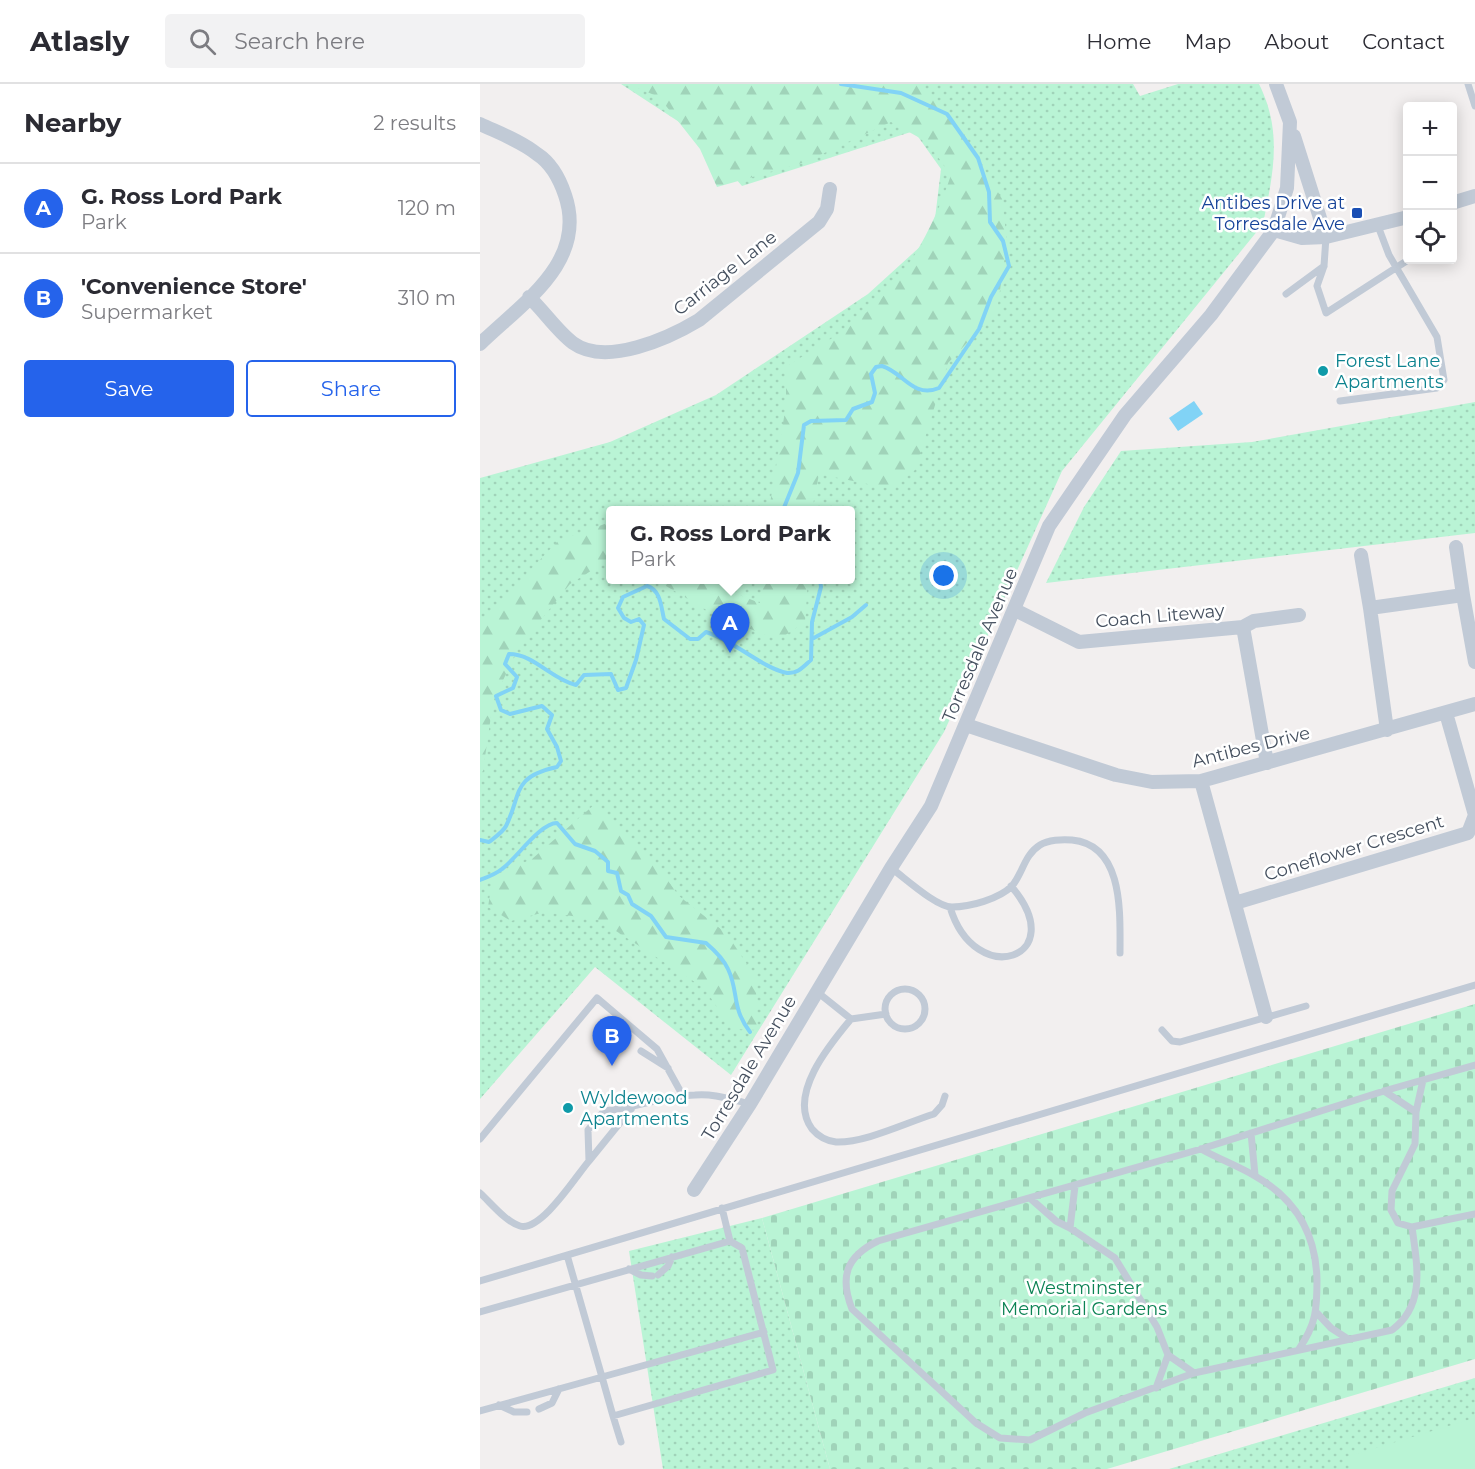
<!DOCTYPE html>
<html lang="en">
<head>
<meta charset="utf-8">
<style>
	:root { --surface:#fff; --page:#f2f2f3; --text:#2b2b33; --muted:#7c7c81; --line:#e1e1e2; --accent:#2563eb }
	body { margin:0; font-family:Montserrat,sans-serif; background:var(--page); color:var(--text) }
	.controls { position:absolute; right:18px; top:18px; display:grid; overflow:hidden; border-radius:6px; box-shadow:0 3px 15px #0003 }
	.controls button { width:54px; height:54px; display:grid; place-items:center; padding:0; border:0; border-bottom:2px solid var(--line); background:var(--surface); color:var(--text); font:30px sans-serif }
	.you { position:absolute; left:464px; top:492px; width:21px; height:21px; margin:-15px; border:4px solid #fff; border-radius:50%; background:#1a73e8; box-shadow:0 0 0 9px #1a73e833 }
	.badge { display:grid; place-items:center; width:39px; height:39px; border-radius:50%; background:var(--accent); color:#fff; font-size:20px; font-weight:700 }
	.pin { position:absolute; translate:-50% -50px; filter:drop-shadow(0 2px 3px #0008) }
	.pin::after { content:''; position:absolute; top:32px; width:21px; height:18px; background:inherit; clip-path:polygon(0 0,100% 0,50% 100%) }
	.popup { position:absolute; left:126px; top:422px; width:249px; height:78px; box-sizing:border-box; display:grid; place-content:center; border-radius:6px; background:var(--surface); filter:drop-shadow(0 2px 4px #0005); font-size:20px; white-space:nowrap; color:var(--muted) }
	.popup b { font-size:22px; color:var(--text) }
	.popup::after { content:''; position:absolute; left:50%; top:100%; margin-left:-12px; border:12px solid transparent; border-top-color:var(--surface) }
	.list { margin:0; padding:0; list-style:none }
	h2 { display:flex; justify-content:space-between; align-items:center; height:78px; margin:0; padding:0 24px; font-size:26px }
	h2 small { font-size:20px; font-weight:400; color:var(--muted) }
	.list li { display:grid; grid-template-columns:39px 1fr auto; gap:18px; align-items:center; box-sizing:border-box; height:90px; padding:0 24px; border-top:2px solid var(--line) }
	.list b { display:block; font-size:22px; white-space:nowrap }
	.list p { margin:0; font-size:20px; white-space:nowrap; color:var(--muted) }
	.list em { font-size:20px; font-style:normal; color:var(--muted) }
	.actions { display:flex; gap:12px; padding:18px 24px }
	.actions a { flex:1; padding:14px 0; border:2px solid var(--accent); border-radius:6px; text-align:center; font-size:21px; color:var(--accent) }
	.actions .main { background:var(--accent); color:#fff }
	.icon { flex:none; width:33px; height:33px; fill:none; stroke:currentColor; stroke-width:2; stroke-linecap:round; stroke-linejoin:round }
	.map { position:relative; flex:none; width:995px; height:1385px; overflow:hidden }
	header { display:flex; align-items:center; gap:36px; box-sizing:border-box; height:84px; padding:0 30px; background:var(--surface); border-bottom:2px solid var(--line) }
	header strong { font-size:28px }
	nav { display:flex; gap:33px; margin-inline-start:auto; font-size:21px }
	.search { width:420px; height:54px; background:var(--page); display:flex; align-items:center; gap:15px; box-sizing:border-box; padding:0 21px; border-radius:6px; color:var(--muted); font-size:22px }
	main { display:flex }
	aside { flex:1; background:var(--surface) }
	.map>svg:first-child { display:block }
	.grass { fill:url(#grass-dots); fill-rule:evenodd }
	.forest { fill:url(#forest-firs) }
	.cemetery { fill:url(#cemetery-stones) }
	.garden { fill:#b9f4d5 }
	.water { fill:#81d3f6 }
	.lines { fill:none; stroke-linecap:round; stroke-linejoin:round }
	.stream { stroke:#81d3f6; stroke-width:4 }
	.lane { stroke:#c1cad6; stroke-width:7 }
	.street { stroke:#c1cad6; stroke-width:14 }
	.transit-dot { fill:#1a4fb4; stroke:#fff; stroke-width:2 }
	.culture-dot { fill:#0f9aa8; stroke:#fff; stroke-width:2 }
	.labels { text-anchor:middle; stroke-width:5; stroke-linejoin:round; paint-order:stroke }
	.transit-label { font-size:18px; fill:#164399; stroke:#fff; text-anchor:end }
	.street-label { font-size:18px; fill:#45505f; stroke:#fff }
	.culture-label { font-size:18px; fill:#0d838f; stroke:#fff; text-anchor:start }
	.park-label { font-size:18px; fill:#0c8354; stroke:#fff }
</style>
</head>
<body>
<header>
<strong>Atlasly</strong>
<div class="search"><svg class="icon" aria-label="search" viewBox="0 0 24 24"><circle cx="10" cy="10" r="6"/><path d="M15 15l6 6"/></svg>Search here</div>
<nav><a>Home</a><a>Map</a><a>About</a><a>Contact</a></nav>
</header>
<main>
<aside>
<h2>Nearby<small>2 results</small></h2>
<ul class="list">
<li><span class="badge">A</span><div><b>G. Ross Lord Park</b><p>Park</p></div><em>120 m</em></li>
<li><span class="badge">B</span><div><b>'Convenience Store'</b><p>Supermarket</p></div><em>310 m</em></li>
</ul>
<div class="actions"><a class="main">Save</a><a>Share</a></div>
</aside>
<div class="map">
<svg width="995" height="1385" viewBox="0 0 995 1385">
	<defs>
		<pattern id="grass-dots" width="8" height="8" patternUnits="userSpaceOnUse" patternTransform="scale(1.5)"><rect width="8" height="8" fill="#b9f4d5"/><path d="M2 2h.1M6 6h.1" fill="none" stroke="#a0d3b9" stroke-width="1.8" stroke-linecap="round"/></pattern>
		<pattern id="forest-firs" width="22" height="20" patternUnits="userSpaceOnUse" patternTransform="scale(1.5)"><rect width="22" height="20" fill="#b9f4d5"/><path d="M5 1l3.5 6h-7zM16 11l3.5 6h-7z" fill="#a0d3b9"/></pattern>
		<pattern id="cemetery-stones" width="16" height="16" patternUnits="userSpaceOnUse" patternTransform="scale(1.5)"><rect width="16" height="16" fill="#b9f4d5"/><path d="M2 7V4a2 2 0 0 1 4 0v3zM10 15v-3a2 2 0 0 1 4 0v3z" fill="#a0d3b9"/></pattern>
	</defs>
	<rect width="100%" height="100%" fill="#f2efef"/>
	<path class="grass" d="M141,0h512l7,12 38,-12h81c24,48 14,90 4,140l-201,247 -118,261 -213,343 -136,-108 -115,132v-621l130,-36 106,-47 152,-101 65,-59 8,-66 -27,-38 -172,55 -46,-53zM130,426h240v70h-240z
		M995,318v131l-429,50 38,-76 37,-56 131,-9z
		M282,1134l68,251h-167l-34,-218z
		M995,1294v91h-306z"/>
	<path class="forest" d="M148,0h293l34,35 47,80 5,43 -10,69 -49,52 -33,107 -23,19 -73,-15 -7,36h-43l17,-105v-38c27,-18 58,-34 81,-55 41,-36 67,-86 84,-137l-24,-33 -36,-20 -86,40 -88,25 -17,-38 -41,-52z
		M130,438v37l-40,25 -52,64 -25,54 -10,69 -3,3v-152l78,-81z
		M176,496h70l8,13 26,10 2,-23h46l-3,42 -27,18 -65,-26z
		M115,720l60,59 24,33 48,38 29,44 1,52 -25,-1 -28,-41 -105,-68 -54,-8 -34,9 -23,-14 5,-31 39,-17z"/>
	<path class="cemetery" d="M995,920v355l-368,110h-277l-68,-251z"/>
	<path class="garden" d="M995,1334v51h-125l-4,-12z"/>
	<path class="water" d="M714,317l9,13 -25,17 -9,-13z"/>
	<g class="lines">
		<path class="stream" d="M303,426l15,-37 6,-48 7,-4 35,-1 7,-11 19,-7 3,-9 -4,-19 5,-7 6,-1c21,6 31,33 57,22l40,-59 12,-32 18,-31 -6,-25 -13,-19 -1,-30 -11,-34 -31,-44 -46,-21 -60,-9
			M332,555l40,-22 14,-12
			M0,756l9,2c5,-4 14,-10 17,-16 16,-32 5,-49 51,-59l4,-6 -4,-14 -10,-18 5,-14 -10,-9 -32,8 -9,-4 -5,-14 17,-8 4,-11 -12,-13 4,-10c25,0 42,25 67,31l8,-10 27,-1 7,16 8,-2 10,-28 8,-35 -5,-6 -8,3 -7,-4 -6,-10 5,-11 24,-11c14,4 14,21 17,33l26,20h8l8,-7c27,8 58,37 81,41 11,1 17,-7 24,-13l1,-38 9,-35 -1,-7
			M0,796c8,-3 16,-6 22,-11 14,-10 38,-46 55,-46l18,21 20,7 13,11v9l9,2 4,18 7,4 4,9 19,12 15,21 40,6c7,6 18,17 22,26 11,23 3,38 22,63"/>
		<path class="lane" d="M988,0l7,22
			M846,153l-2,29 -7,20 9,27 82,-53
			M806,210l38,-28
			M860,317l97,-13 7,-8 -7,-43 -48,-82 -11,-29
			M411,784c13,9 45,39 61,39 18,0 47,-8 60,-21 11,-13 12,-31 28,-41 8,-5 22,-6 32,-5 52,5 48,73 48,113
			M470,823c25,84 123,51 61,-21
			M405 925a20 20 0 1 1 40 0a20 20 0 1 1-40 0Z
			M336,907l35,28 35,-5
			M371,935c-21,25 -64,76 -39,110 6,7 15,12 24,13 29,1 69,-19 98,-28l8,-9 3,-9
			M682,946l10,11 8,1 126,-36
			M161,967l27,17
			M943,996l-7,32 -1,32 -23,47 -1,19 7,13 14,4c5,38 14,78 -20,103l-198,43 -109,40 -55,27 -30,-2 -24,-15 -124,-114c-13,-33 -5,-53 26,-68l323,-92 183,-58 91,-26
			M904,1007l32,21
			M771,1049l4,42
			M0,1055l117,-141 60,51 26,47
			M721,1065c18,10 37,17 54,27 41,23 61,58 62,104 0,30 -1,44 -18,69
			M109,1077l43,-53
			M595,1102l-5,42 45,30 42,69 11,28 26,18
			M0,1109c11,10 26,29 40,33 21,6 56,-50 69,-65l-1,-31 16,-19c31,-3 61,-15 91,-16 19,-2 37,5 55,9
			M551,1115l25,22 14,7
			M242,1124l8,33 12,7 31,122 -160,46 -11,-39 162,-45
			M932,1143l63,-13
			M149,1185l12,6 11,1
			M178,1191l10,-9 4,-9
			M0,1197l995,-296
			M0,1228l250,-71
			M837,1229l14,15 17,11
			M676,1304l12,-33
			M19,1321l15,7h13
			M59,1325l13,-6 7,-14
			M0,1327l122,-34 -35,-122
			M133,1332l8,26"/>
		<path class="street" d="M0,40c19,9 41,17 57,30 14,9 23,26 28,41 23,67 -43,108 -85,149
			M814,52l32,101
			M972,119l23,-7
			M794,146l28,8 24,-1 82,-20
			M49,213c15,14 28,34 44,46 33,24 96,-5 126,-23l120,-98 8,-13 3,-20
			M976,463l7,48
			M881,471l9,53
			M535,526l64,32 164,-15 24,136
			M763,543l11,-6 45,-6
			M486,641l150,50 36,7 49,-1 274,-77
			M907,646l-17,-122 93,-13 12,67
			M721,697l65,236
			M755,819l233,-70 7,-18 -29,-102
			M214,1106l56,-86 141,-236 40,-62 118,-280 76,-111 86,-100 63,-85 13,-42 3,-66 -14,-38"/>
	</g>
	<rect class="transit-dot" x="871" y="123" width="12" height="12" rx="3"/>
	<g class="culture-dot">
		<circle cx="843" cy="287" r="6"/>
		<circle cx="88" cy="1024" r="6"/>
	</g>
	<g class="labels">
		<g class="transit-label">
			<text x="865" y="125">Antibes Drive at<tspan x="865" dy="21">Torresdale Ave</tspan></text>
		</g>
		<g class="street-label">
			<text transform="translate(245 189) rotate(-38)" y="6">Carriage Lane</text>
			<text transform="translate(680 532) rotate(-5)" y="6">Coach Liteway</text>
			<text transform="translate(500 561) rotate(-67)" y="6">Torresdale Avenue</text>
			<text transform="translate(771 663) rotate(-14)" y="6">Antibes Drive</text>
			<text transform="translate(874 764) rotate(-17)" y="6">Coneflower Crescent</text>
			<text transform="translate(269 984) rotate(-59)" y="6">Torresdale Avenue</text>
		</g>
		<g class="culture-label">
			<text x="855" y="283">Forest Lane<tspan x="855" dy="21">Apartments</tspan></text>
			<text x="100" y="1020">Wyldewood<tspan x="100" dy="21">Apartments</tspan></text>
		</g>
		<g class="park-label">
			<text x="604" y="1210">Westminster<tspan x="604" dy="21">Memorial Gardens</tspan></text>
		</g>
	</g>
</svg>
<div class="controls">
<button>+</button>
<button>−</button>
<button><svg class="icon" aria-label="locate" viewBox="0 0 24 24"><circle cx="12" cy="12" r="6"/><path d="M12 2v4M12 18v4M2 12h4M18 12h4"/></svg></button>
</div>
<div class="you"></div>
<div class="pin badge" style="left:250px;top:569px">A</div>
<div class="popup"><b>G. Ross Lord Park</b>Park</div>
<div class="pin badge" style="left:132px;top:982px">B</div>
</div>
</main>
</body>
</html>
